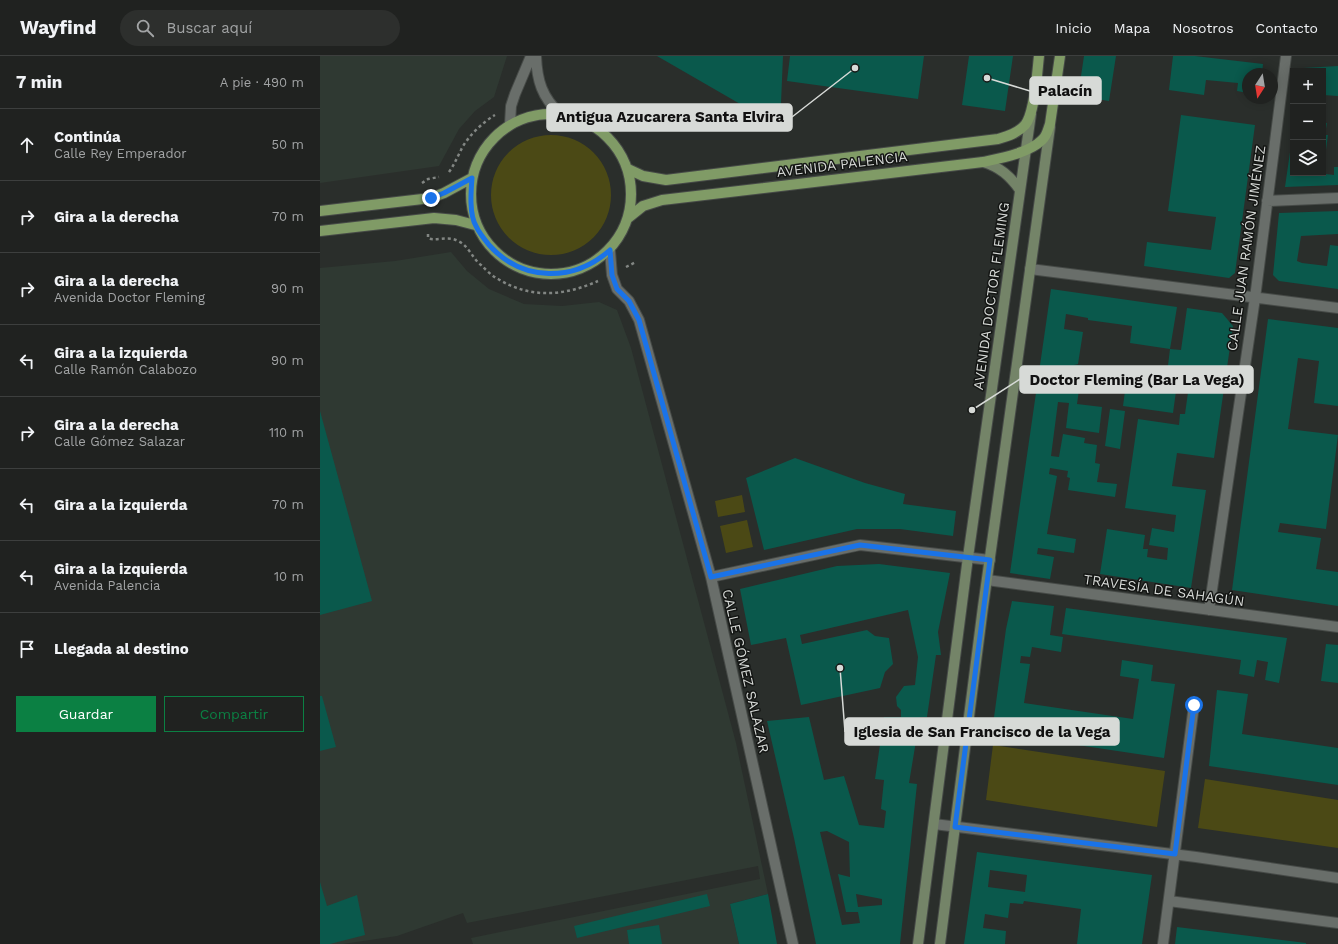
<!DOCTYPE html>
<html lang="es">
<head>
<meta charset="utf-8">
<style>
	:root { --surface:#202220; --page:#2d2f2d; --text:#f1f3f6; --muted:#a2a4a5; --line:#3d3f3e; --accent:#0b8043 }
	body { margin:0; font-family:"Work Sans",sans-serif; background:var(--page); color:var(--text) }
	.controls { position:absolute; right:12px; top:12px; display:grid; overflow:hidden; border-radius:0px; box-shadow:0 2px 10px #0003 }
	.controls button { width:36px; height:36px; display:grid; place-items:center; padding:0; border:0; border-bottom:1px solid var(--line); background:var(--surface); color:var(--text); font:20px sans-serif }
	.compass { position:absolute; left:922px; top:12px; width:36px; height:36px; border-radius:50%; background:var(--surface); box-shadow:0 2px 10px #0003; rotate:192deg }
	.stop { position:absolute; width:12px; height:12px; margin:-9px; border:3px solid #1a73e8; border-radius:50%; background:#fff }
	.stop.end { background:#1a73e8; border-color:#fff; box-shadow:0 1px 4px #0008 }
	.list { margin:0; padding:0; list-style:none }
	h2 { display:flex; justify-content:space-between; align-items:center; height:52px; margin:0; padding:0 16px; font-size:17px }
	h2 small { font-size:13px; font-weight:400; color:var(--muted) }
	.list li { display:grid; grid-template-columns:26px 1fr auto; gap:12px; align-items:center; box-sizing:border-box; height:72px; padding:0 16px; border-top:1px solid var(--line) }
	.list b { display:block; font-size:15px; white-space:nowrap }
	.list p { margin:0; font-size:13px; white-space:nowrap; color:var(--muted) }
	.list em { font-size:13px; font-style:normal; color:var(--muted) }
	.actions { display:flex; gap:8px; padding:12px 16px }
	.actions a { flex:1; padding:9px 0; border:1px solid var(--accent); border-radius:0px; text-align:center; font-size:14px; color:var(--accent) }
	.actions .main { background:var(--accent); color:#fff }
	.icon { flex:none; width:22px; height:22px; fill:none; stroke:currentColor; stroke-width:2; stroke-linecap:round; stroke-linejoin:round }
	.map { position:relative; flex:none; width:1018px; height:888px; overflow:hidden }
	header { display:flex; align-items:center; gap:24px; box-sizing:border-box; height:56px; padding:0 20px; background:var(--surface); border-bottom:1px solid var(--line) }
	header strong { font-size:19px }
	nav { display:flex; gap:22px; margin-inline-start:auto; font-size:14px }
	.search { width:280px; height:36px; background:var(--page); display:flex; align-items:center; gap:10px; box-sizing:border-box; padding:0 14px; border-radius:22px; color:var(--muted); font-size:15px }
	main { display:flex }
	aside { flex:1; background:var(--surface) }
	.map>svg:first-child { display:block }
	.built { fill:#2f3932 }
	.green { fill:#4b4915 }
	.building { fill:#0a594c; fill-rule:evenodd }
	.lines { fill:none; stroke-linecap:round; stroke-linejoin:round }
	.minor-casing { stroke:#464a47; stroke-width:12 }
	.secondary-casing { stroke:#464a47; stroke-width:12 }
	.primary-casing { stroke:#464a47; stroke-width:12 }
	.path { stroke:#828683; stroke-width:2.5; stroke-dasharray:3 3; stroke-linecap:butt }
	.minor { stroke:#696e6a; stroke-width:10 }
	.secondary { stroke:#748468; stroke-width:10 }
	.primary { stroke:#809b66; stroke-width:10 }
	.route { stroke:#1a73e8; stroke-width:5 }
	.labels { text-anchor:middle; stroke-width:3; stroke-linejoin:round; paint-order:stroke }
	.street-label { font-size:14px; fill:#d7dad7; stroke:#141614 }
	.leader { fill:none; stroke:#d7dad7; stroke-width:1.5 }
	.callout-dot { fill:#d7dad7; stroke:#141614; stroke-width:1.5 }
	.callout { fill:#d7dad7; stroke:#d7dad7; stroke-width:1.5 }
	.callout-label { font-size:15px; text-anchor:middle; font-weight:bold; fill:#111 }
</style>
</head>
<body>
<header>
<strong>Wayfind</strong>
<div class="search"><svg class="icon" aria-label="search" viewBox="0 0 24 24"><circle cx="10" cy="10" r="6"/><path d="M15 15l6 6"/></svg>Buscar aquí</div>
<nav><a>Inicio</a><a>Mapa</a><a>Nosotros</a><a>Contacto</a></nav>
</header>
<main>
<aside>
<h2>7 min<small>A pie · 490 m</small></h2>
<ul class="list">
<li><svg class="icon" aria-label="ahead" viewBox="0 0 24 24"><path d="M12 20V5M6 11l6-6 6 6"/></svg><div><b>Continúa</b><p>Calle Rey Emperador</p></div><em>50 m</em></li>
<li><svg class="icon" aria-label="right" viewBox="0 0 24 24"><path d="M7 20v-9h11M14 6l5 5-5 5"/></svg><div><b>Gira a la derecha</b></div><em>70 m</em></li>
<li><svg class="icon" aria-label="right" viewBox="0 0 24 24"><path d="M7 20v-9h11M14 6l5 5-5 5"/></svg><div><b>Gira a la derecha</b><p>Avenida Doctor Fleming</p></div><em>90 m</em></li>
<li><svg class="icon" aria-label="left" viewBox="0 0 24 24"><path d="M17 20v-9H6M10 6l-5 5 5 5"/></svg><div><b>Gira a la izquierda</b><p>Calle Ramón Calabozo</p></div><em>90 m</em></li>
<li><svg class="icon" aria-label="right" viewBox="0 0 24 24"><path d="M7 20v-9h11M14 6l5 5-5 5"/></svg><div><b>Gira a la derecha</b><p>Calle Gómez Salazar</p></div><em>110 m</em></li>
<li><svg class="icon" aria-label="left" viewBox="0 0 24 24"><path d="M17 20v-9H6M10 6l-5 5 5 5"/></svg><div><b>Gira a la izquierda</b></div><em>70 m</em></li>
<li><svg class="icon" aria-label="left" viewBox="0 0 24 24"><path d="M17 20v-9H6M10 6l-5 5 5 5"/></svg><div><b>Gira a la izquierda</b><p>Avenida Palencia</p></div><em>10 m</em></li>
<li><svg class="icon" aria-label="arrive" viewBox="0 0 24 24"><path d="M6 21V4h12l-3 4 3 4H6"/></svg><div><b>Llegada al destino</b></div></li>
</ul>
<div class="actions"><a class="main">Guardar</a><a>Compartir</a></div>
</aside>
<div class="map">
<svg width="1018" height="888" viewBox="0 0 1018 888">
	<rect width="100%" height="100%" fill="#2a2e2b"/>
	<path class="built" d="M0,0h187l-13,41 -19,14 -16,18 -20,37 -119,17z
		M131,196l16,19 22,18 35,15 38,2 37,-4 18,8 14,38 105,395 32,151 -38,10 9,40h-266l-2,-6 289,-59 -2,-13 -291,57 -4,-10 -66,23 -54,8h-23v-676l75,-7z"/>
	<path class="green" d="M171 139a60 60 0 1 1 120 0a60 60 0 1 1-120 0Z
		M422,439l3,17 -27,5 -3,-16z
		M427,464l6,27 -27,6 -6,-27z
		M673,689l172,26 -8,56 -171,-27z
		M885,723l133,21v48l-140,-20z"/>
	<path class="building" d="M337,0h126l-3,71z
		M470,0h134l-6,43 -131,-18z
		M649,0h44l-8,55 -43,-6z
		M764,0h32l-7,45 -31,-5z
		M853,0h22l68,8 -1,10h-14v19l-11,-2 1,-8 -32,-3 -2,15 -35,-5z
		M1018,10v30l-15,-1v-24h-21l1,-3z
		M861,59l74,10 -20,148 -6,5 -85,-12 3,-24 64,8 5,-33 -48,-6z
		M1003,67h4l-2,12h3l-4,30z
		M972,82l1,35h30v-7h1l1,8 9,1v-8h4v18l-53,2z
		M1018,155v23l-37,2 -4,25 5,2 25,3 3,-21 8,1v43l-59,-8 -6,-6 6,-62z
		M731,233l126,18 -7,42 -40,-6 2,-17 -44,-6v-2l-22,-4 -2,15 19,3 -5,32h-4l9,2 -2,14 -24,-4 -1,10 23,4 -2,14 25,3 -3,26 -33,-5 3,-25 -11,-1 -7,54 8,1 4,-23 22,4 -1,5 13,2 -2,18 5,1 -3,18 20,2 -2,13 -47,-7 2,-12 -3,-1 1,-6 -18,-3 -1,6 8,2 -10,58 29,5 -2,14 -36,-5 -1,6 17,3 -4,22 -40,-6z
		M867,252l35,5 11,13 -19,132 -37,-5 -5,33 34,4 -15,98 -91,-14 7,-45 38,6 -2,14h5l-1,8 20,3 1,-12 -19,-3 3,-17 22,4 2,-17 -51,-7 13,-89 41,6 1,-11h5l4,-29 -12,-1 -4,29 -50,-7 4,-30 39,6 4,-33 11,1z
		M948,263l70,9v78l-24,-3 5,-42 -21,-3 -10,71 50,6 -12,94 -46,-6 -2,9 43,6 -5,31 22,3v34l-106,-16z
		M790,353l15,2 -5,38 -15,-3z
		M0,355l52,190 -52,14z
		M475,402l70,25 40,11 -2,10 53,7 -3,25 -53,-7h-43l-93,21 -18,-72z
		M559,508l71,9 -12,59 3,23h-5l-9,62h-7l-11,66 8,1 -17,160h-84l-22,-106 -27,-117 42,-4 15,63 20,-4 15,49 25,3 2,-17 -5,-2 3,-29 -9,-1 9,-62h17v-7l-4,-4 -1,-9 8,-11 11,-1 3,-28 -10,-47 -108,25 2,9 65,-14 8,6 14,2 4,26 -8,8 -5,16 -79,17 -15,-67 -35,7 -11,-56 97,-23zM507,775l22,11 1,35 -12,-3 8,38h12l2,11 -18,2 -22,-93zM536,838l26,5v6l-24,2z
		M692,545l42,5 -4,29 13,2 -2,15 -29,-5 -2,10 -9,-1 -1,7 10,1 -6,39 109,16 6,-40 -19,-3 2,-16 31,5 -2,16 24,3 -11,74 -172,-26 14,-103z
		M746,552l221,30 -8,45 -14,-3 3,-18 -11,-2 -3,17 -15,-3 2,-14 -179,-26z
		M1006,588l12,1v38l-17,-2z
		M897,634l31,4 -6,40 96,14v37l-129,-19z
		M0,640h2l14,51 -16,4z
		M657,796l175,23 -10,69h-65l4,-35 -57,-8 -1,3 -13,-1 -2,15 -23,-4 -2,14 23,3 -1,13h-41zM670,814l37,5 -2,17 -37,-5z
		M0,826l7,24 30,-11 8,40 -35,9h-10z
		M387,838l3,12 -133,32 -3,-12z
		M448,838l9,50h-38l-9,-40z
		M339,869l3,19h-33l-2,-14z
		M857,871l129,16v1h-131z"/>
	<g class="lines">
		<defs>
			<path id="minor" d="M216,0c1,25 6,41 24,58
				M190,68l1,-18 4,-12 16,-38
				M947,145l71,-3
				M290,195l2,24 5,14 12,12 10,19 72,257 82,367
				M710,213l308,39
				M391,521l149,-32 130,15
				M667,524l351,47
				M889,554l46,-312 31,-242
				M614,768l262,33 142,21
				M849,845l169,22
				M843,888l31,-239"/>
			<path id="secondary" d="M663,106c17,5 27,14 37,28
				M598,888l50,-387 63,-443
				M620,888l43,-337 67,-480"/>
			<path id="primary" d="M151 138a80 80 0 1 1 160 0a80 80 0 1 1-160 0Z
				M308,113l15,7 23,4 332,-41c10,-3 20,-6 27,-14 10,-12 12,-52 14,-69
				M0,155l111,-13 13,-5 28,-15
				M308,162l15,-12 19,-6 321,-38c18,-4 46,-9 59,-22 5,-4 6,-11 8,-16l10,-68
				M0,175l114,-13 22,2 19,5"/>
		</defs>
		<use href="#minor" class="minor-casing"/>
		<use href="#secondary" class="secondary-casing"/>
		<use href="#primary" class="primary-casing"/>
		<path class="path" d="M129,116c5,-7 8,-14 12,-22 6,-13 22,-28 34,-35
			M102,127l6,-4 11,-2
			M108,178v4c7,4 19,-3 30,3 11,5 14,17 23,24 5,5 11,11 17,14 33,20 66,17 100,2
			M306,211l10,-5"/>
		<use href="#minor" class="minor"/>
		<use href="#secondary" class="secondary"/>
		<use href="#primary" class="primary"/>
	</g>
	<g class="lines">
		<path class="route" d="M111,142l13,-5 28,-15c-1,13 -3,36 4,48 3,7 9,14 14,20 33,36 84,36 120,4l2,25 5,14 12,12 10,19 72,257 149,-32 130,15 -35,267 220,27 19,-149"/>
	</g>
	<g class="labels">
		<g class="street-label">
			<text transform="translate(522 108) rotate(-7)" y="5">AVENIDA PALENCIA</text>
			<text transform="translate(926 192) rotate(-82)" y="5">CALLE JUAN RAMÓN JIMÉNEZ</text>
			<text transform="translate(671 240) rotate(-82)" y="5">AVENIDA DOCTOR FLEMING</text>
			<text transform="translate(844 534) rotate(8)" y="5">TRAVESÍA DE SAHAGÚN</text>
			<text transform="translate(426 615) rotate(77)" y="5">CALLE GÓMEZ SALAZAR</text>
		</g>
	</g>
	<path class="leader" d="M667 22L710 35M535 12L472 61M652 354L700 323M520 612L525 676"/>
	<g class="callout-dot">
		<circle cx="667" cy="22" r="4"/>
		<circle cx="535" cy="12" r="4"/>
		<circle cx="652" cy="354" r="4"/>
		<circle cx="520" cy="612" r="4"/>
	</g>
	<g class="callout">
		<rect x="710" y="21" width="71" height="27" rx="4"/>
		<rect x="227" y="48" width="245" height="27" rx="4"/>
		<rect x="700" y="310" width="233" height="27" rx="4"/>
		<rect x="525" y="662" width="274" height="27" rx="4"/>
	</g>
	<g class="callout-label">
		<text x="745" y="40">Palacín</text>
		<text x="350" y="66">Antigua Azucarera Santa Elvira</text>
		<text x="817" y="329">Doctor Fleming (Bar La Vega)</text>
		<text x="662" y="681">Iglesia de San Francisco de la Vega</text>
	</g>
</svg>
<div class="controls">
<button>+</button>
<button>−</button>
<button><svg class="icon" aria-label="layers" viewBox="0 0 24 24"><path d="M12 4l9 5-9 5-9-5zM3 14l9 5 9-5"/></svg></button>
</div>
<svg class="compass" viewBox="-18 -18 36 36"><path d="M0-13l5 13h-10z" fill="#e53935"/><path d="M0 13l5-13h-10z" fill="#a2a4a5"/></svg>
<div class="stop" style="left:874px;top:649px"></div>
<div class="stop end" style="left:111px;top:142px"></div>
</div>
</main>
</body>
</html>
